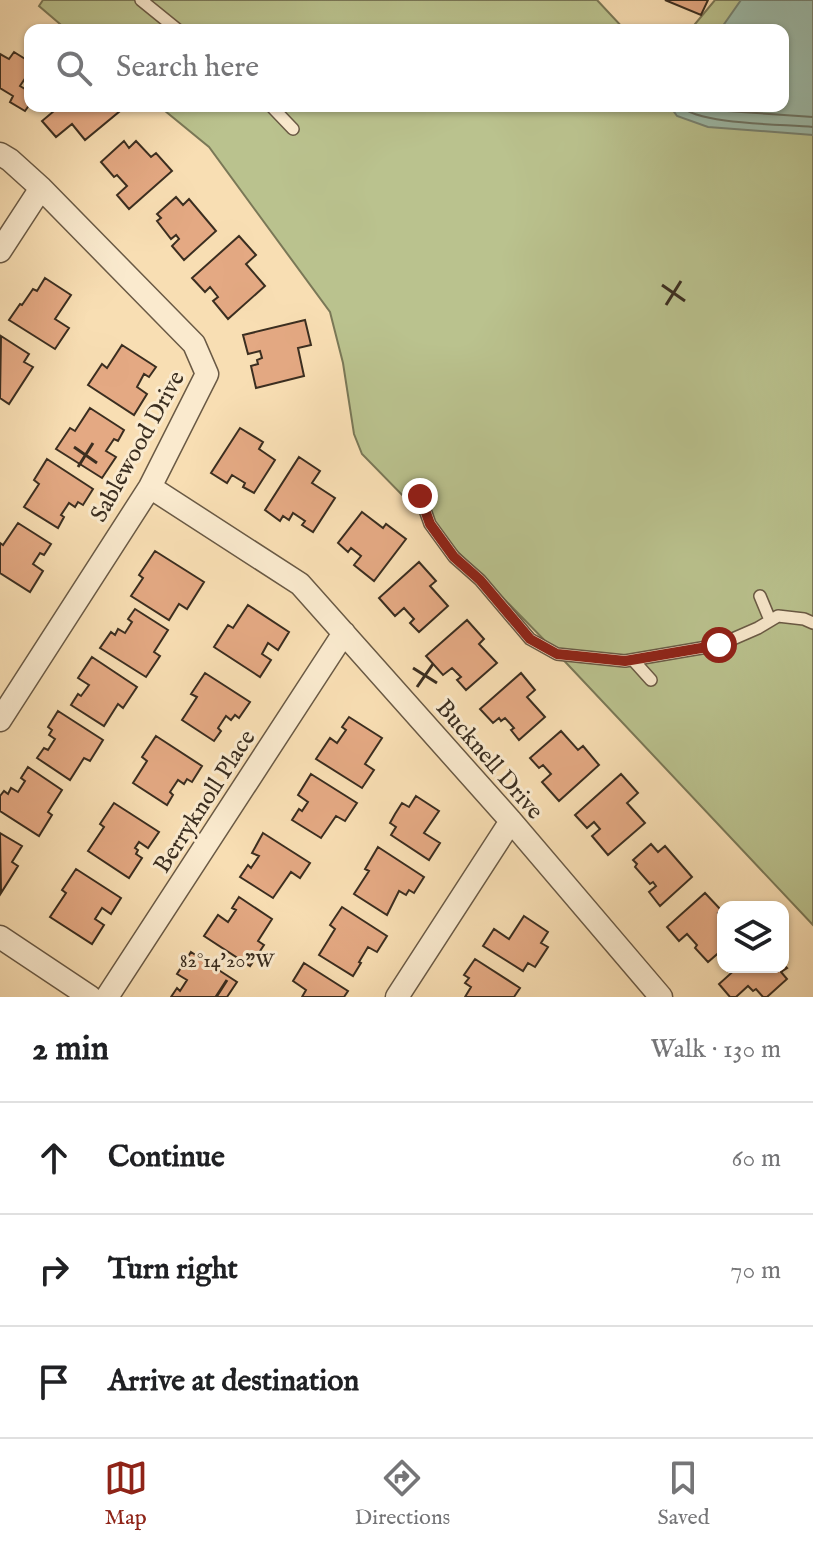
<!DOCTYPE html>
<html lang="en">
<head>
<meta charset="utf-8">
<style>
	:root { --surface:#fff; --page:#f6f6f6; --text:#202124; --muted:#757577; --line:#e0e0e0; --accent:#8f2418 }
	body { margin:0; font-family:"IM FELL English",serif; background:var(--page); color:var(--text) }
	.controls { position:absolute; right:24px; bottom:24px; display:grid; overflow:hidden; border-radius:16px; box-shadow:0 2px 6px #0004 }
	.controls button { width:72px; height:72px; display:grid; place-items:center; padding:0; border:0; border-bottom:2px solid var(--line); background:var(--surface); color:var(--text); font:40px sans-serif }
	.stop { position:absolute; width:24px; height:24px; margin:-18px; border:6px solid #8f2418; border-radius:50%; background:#fff }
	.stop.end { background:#8f2418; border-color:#fff; box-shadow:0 2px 8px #0008 }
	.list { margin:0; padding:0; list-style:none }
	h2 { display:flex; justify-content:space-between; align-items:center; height:104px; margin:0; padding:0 32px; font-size:34px }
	h2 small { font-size:26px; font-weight:400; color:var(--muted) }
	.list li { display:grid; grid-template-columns:52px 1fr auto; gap:24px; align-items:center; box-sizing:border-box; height:112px; padding:0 32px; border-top:2px solid var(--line) }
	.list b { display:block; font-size:30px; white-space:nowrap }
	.list em { font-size:26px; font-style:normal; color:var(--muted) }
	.icon { flex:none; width:44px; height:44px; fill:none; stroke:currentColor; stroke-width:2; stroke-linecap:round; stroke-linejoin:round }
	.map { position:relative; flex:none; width:813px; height:997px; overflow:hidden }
	.search { position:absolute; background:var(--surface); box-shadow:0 2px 6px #0004; left:24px; right:24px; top:24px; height:88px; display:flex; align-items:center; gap:20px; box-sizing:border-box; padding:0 28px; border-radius:16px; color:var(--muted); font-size:30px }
	.sheet { height:440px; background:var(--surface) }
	nav { display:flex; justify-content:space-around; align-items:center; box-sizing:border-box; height:112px; border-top:2px solid var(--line); background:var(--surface); font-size:22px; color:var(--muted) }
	nav a { display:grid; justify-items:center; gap:4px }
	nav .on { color:var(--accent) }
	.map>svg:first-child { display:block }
	.green { fill:#bac28e; stroke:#7a7857; stroke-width:2 }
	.water { fill:#9dbcab; stroke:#768373; stroke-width:2 }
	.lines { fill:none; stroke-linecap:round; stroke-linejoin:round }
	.shore { stroke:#6c7566; stroke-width:2 }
	.building { fill:#e4a983; stroke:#3b2e20; stroke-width:2 }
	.lane-casing { stroke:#6a5a45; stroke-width:14 }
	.street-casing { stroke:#6a5a45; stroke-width:25 }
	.lane { stroke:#faeace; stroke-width:11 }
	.street { stroke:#faeace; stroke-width:22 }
	.route { stroke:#8f2418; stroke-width:10 }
	.ticks { fill:none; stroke:#3b2e20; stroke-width:3 }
	.labels { text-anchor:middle; stroke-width:6; stroke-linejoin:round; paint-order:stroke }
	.street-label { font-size:24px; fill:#3b2e20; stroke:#faeace }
	.ticks-label { font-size:20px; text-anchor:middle; fill:#3b2e20; stroke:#faeace; stroke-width:6; stroke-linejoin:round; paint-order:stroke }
</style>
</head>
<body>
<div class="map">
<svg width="813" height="997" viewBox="0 0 813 997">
	<rect width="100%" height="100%" fill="#f8deb3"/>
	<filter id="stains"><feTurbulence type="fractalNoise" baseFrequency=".0025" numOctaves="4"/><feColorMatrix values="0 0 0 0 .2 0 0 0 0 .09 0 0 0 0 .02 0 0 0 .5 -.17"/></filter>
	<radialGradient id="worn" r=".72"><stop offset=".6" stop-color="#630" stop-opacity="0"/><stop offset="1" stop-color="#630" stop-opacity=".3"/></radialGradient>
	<path class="green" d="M43,0h554l28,30h-558l-28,-24z
		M715,0h98v925l-258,-274 -193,-197 -8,-20 -11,-71 -13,-51 -121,-165 -50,-41h624v-76h-93z"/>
	<path class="water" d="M741,0h72v135l-105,-8 -31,-11 -7,-10h113v-76h-63z"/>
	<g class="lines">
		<path class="shore" d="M680,106c20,19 103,18 133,21
			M702,106l10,4 101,7"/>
	</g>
	<path class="building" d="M665,0h43l-7,15z
		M14,52l16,10v9l-10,15 10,6v12l-5,7 -15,-9 3,-6 -13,-8v-34l9,5z
		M60,106h56l4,5 -35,29 -13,-16 -16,13 -14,-16z
		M124,141l5,7 7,-7 15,16 5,-4 16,18 -43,38 -12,-14 10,-9 -10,-11 -3,2 -13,-15z
		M176,197l7,8 6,-6 27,32 -32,29 -12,-14 7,-7 -3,-4 -5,4 -14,-18 4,-3 -4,-4z
		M239,236l17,19 -10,9 19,22 -37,33 -15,-18 5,-4 -8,-10 -5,5 -13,-14z
		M45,278l26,17 -16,24 14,9 -14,21 -46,-29 11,-16 2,1 11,-16 4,2z
		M305,320l6,25 -13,3 6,28 -48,12 -5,-22 7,-2 -1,-4 5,-2 -2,-7 -12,3 -5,-19z
		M1,336l28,18 -5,8 9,5 -24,37 -9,-6z
		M122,345l34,22 -7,10 -5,-3 -7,13 10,7 -13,21 -46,-30 14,-21 5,4z
		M90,408l34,22 -6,11 -4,-2 -8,12 10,6 -14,21 -46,-29 14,-21 5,3z
		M240,428l23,14 -4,7 16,11 -21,33 -11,-6 2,-4 -13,-8 -5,8 -16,-10z
		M299,457l21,14 -8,12 23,15 -22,34 -11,-7 3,-4 -12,-8 -4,7 -6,-4 -3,5 -15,-11z
		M47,459l46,30 -10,16 -5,-3 -3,5 -6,-4 -8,12 3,2 -6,11 -34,-21 15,-23 -5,-4z
		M362,512l21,16 3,-4 20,15 -32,42 -20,-16 7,-9 -10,-8 -3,4 -10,-9z
		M18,523l33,21 -7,11 -4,-2 -7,11 10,7 -13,21 -30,-19v-30l3,2z
		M155,551l49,31 -17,27 -8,-5 -10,16 -38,-24 12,-18 -4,-3z
		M419,562l17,19 -6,5 18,20 -29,26 -9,-9 4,-4 -10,-11 -9,8 -16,-18z
		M248,605l41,27 -11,18 -10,-7 -6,11 9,6 -11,17 -46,-30 14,-22 5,3z
		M135,609l33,21 -14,22 6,4 -14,21 -46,-29 11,-16 4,3 3,-6 7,4 7,-11 -4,-3z
		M467,620l17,19 -5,5 18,19 -31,27 -9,-10 4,-3 -9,-9 -9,7 -17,-19z
		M92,657l45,30 -14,21 -5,-4 -14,22 -33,-21 7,-11 3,2 8,-11 -11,-7z
		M205,673l45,29 -11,16 -4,-3 -4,5 -5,-4 -8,12 3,3 -7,10 -32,-21 15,-23 -6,-3z
		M521,673l14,17 -8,7 18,20 -26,23 -8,-10 3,-2 -9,-10 -4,3 -2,-3 -6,5 -13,-14z
		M58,711l45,29 -13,21 -6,-3 -14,22 -33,-22 7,-10 4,2 7,-11 -6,-4 3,-5 -4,-3z
		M349,717l33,21 -17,26 9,6 -12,18 -46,-29 14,-21 7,5 9,-13 -4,-3z
		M561,731l17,19 5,-4 16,19 -40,36 -17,-19 9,-8 -8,-9 -4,3 -9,-10z
		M156,736l46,30 -10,16 -5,-3 -3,5 -6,-4 -8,12 3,3 -6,10 -34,-22 14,-22 -5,-4z
		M28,767l34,23 -14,22 4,3 -13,21 -39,-25v-15l4,-5 4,3 3,-6 7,4 7,-11 -4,-3z
		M311,774l46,29 -12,18 -9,-5 -15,22 -29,-18 7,-11 3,2 6,-9 -10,-7z
		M621,774l17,19 -11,10 18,20 -37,32 -16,-19 8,-7 -6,-7 -7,6 -12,-13z
		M416,796l23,15 -15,22 16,10 -11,17 -38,-25 5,-8 -6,-4 5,-9 7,-11 7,4z
		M114,803l45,29 -11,16 -9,-6 -4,6 3,2 -2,4 6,4 -13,20 -41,-27 16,-24 -4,-3z
		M0,833l22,13 -10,16 6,4 -17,27z
		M263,833l47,30 -10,15 -9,-6 -18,26 -33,-21 8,-12 3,3 8,-12 -7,-3z
		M651,844l7,8 7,-6 27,31 -32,29 -11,-14 7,-6 -3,-4 -3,2 -15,-17 2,-3 -4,-4z
		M378,847l46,30 -10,16 -5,-3 -3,5 -7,-4 -12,24 -33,-21 15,-23 -4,-2z
		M76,869l45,29 -10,16 -9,-6 -7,11 9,6 -12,19 -42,-27 16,-24 -4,-3z
		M705,893l16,17 -3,3 5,5v10l-4,3 4,4v14l-15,13 -13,-14 2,-3 -10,-11 -8,7 -12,-14z
		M239,897l33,22 -14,22 6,4 -14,21 -46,-30 14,-21 10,7 8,-12 -4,-2z
		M342,907l45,29 -10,16 -9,-5 -9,15 2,1 -8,13 -34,-21 16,-26 -5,-4z
		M524,916l24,16 -7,11 7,4 -13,20 -7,-4 -5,8 -40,-25 11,-17 15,10z
		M191,952l46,30 -10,15h-56l6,-9 3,3 7,-11 -10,-6z
		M475,959l45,29 -6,9h-49l6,-10 -6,-4 4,-5 -5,-3z
		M304,963l44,28 -4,6h-42l4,-7 -13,-9z
		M783,964l4,4 -6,4 6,7 -20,18h-4l-7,-8 -3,2 -5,-5 -12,11h-6l-11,-13 19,-17h45z"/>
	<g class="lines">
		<defs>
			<path id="lane" d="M141,0l37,30
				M271,106l22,23
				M420,496l10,28 24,33 26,23 50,59 27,15 68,7 94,-16 39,-17 20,-12 26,3 9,4
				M760,596l10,24
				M633,660l18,20"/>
			<path id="street" d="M0,154l10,6 31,28 153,156 13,30 -57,113 -150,233
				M0,251l41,-63
				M150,487l150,97 211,237 150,176
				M0,937l90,60
				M107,997l237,-364
				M397,997l114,-176"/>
		</defs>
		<use href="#lane" class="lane-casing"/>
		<use href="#street" class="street-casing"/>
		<use href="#lane" class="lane"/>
		<use href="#street" class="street"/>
	</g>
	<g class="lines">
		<path class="route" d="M420,496l10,28 24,33 26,23 50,59 27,15 68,7 94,-16"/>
	</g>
	<path class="ticks" d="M662,285l23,16M666,305l15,-24M74,447l23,16M78,467l15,-24M413,668l24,15M417,687l16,-23M216,997l11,-17"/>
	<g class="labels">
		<g class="street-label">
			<text transform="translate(137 446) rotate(-61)" y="8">Sablewood Drive</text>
			<text transform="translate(490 759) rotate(49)" y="8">Bucknell Drive</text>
			<text transform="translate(204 801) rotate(-57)" y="8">Berryknoll Place</text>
		</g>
	</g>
	<g class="ticks-label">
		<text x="227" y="967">82°14'20"W</text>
	</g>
	<rect width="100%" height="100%" filter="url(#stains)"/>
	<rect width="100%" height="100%" fill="url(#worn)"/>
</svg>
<div class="controls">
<button><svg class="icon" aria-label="layers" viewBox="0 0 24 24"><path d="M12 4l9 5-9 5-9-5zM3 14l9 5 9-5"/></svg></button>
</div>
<div class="stop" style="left:719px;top:645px"></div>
<div class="stop end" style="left:420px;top:496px"></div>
<div class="search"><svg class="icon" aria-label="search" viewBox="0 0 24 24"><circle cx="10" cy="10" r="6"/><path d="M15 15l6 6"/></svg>Search here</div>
</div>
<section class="sheet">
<h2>2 min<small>Walk · 130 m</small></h2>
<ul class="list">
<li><svg class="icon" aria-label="ahead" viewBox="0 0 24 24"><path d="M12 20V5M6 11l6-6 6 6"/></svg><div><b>Continue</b></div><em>60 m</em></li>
<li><svg class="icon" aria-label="right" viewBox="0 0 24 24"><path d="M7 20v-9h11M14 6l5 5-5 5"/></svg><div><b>Turn right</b></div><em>70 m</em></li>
<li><svg class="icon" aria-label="arrive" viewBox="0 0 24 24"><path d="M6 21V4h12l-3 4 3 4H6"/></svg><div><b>Arrive at destination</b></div></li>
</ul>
</section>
<nav>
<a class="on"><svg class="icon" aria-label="map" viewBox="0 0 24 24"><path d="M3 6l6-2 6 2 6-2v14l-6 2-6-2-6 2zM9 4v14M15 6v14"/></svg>Map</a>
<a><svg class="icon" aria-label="directions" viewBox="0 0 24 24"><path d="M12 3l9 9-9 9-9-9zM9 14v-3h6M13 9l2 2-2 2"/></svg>Directions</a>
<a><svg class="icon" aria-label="saved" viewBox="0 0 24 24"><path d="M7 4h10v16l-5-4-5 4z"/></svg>Saved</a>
</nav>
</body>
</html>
